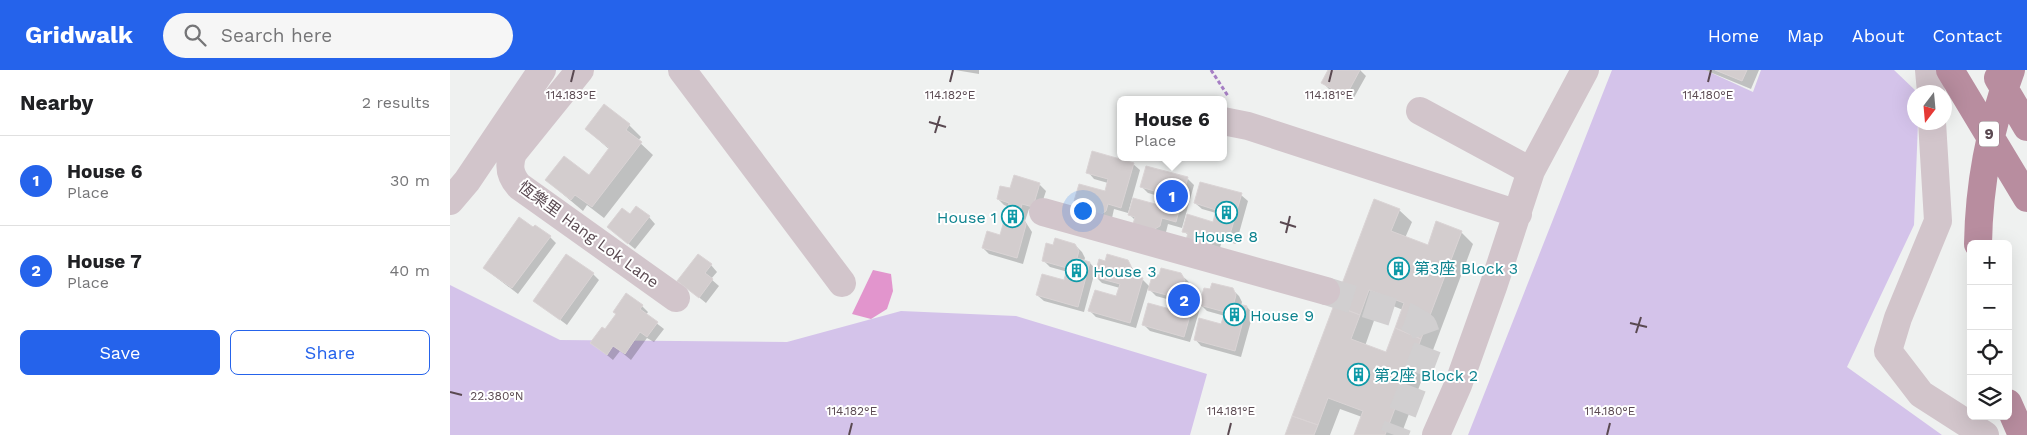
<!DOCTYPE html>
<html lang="en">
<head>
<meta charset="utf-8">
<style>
	:root { --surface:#fff; --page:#f6f6f6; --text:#202124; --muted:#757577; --line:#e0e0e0; --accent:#2563eb }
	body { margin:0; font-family:"Work Sans","Noto Sans TC",sans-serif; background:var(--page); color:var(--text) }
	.controls { position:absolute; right:15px; bottom:15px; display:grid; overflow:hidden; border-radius:8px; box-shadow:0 5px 20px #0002 }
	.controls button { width:45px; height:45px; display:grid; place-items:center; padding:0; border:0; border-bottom:1px solid var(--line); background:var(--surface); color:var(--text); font:25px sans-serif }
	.compass { position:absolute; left:1457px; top:15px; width:45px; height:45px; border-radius:50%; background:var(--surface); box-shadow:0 5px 20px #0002; rotate:196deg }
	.you { position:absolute; left:632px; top:140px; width:18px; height:18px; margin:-12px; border:4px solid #fff; border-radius:50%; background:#1a73e8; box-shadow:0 0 0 8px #1a73e833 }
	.badge { display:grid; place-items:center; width:32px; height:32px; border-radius:50%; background:var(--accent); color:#fff; font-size:16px; font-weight:700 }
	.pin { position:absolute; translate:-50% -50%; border:2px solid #fff; box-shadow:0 1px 5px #0006 }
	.popup { position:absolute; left:667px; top:26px; width:110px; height:65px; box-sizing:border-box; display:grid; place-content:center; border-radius:8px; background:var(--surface); filter:drop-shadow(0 1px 4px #0005); font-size:16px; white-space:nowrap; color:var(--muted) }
	.popup b { font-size:19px; color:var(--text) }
	.popup::after { content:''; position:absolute; left:50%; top:100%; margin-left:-10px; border:10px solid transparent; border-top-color:var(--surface) }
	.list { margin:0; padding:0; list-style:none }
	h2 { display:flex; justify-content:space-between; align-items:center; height:65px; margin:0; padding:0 20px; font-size:21px }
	h2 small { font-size:16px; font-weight:400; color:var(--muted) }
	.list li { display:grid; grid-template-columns:32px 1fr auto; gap:15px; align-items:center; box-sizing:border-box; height:90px; padding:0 20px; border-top:1px solid var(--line) }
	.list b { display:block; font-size:19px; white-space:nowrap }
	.list p { margin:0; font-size:16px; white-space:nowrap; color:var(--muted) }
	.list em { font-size:16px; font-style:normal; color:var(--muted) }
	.actions { display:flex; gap:10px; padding:15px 20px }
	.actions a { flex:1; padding:11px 0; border:1px solid var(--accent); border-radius:8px; text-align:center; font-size:18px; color:var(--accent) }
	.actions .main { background:var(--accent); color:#fff }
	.icon { flex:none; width:28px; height:28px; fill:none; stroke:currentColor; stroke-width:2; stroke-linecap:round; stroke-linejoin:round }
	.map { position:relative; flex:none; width:1577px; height:365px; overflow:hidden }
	header { display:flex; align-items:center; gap:30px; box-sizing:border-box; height:70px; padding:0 25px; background:var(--accent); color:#fff }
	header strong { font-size:24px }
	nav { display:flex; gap:28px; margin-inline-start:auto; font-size:18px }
	.search { width:350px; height:45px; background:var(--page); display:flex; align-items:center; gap:12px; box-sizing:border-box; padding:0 18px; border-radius:28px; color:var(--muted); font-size:19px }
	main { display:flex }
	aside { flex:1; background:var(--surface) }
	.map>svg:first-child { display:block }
	.green { fill:#d4c3ea }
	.water { fill:#e295cd }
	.shadow { fill:#0003; fill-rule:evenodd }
	.building { fill:#d3cdce; stroke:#dad4d5 }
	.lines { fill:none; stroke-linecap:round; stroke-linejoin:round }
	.minor-tunnel { stroke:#d1cfd0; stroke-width:28; stroke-dasharray:28 14; stroke-linecap:butt }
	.path { stroke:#a67fc4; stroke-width:3; stroke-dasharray:4 2.5; stroke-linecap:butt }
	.minor { stroke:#d2c5cb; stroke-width:28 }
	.highway { stroke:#b88d9f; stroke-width:28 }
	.ticks { fill:none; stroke:#5a4951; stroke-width:2 }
	.labels { text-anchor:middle; stroke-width:4; stroke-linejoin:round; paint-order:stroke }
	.shield { fill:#fff; stroke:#8c8085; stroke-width:1 }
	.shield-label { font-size:15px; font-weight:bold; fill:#5a4951 }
	.culture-label { font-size:16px; fill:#0d838f; stroke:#fff; text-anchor:start }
	.street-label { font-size:16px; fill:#5a4951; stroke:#fff }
	.ticks-label { font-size:12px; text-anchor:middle; fill:#5a4951; stroke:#fff; stroke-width:4; stroke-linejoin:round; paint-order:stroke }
</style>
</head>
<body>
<header>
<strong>Gridwalk</strong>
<div class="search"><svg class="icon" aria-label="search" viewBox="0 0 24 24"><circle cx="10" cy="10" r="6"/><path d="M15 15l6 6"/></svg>Search here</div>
<nav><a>Home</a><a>Map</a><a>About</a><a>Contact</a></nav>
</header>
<main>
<aside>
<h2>Nearby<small>2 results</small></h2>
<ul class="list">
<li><span class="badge">1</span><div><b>House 6</b><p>Place</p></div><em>30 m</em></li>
<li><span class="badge">2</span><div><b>House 7</b><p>Place</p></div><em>40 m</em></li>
</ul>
<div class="actions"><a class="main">Save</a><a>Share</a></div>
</aside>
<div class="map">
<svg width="1577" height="365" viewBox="0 0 1577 365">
	<rect width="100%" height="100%" fill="#eff1f0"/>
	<path class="green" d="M1162,0h93l48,22 8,-22h133l23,22h-3v30l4,1 -4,102 -67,142 95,68h-474z
		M0,215l110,55 227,2 114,-31 115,5 191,58 -17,61h-740z"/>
	<path class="water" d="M423,200l18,4 2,17 -6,18 -16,10 -19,-5z"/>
	<path class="shadow" d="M505,0h24v4z
		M880,0h30l6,6 -14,25 -23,-12 -6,-6z
		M1255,0h54l-8,19z
		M179,55l12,12 -3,4 15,14 -49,63 -17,-13 -4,6 -37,-31 43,-3 21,-27 -24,-21z
		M683,94l7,6 -12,43 -14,-4 -2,9 -6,3 -25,-15 -5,-5 30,-9 2,-9 -14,-4 -6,-7z
		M737,108l7,7 -12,43 -14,-4 -2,8 -6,4 -25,-16 -5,-5 30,-8 2,-10 -14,-4 -6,-6z
		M589,114l7,7 -7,21 -10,-3 -4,12 7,11 -9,32 -34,-10 -6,-6 17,-12 9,-29 -5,-2 -6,-6 13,-9z
		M791,125l7,6 -12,43 -14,-4 -2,8 -31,-12 -5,-5 29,-8 3,-10 -14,-4 -7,-6z
		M949,140l13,12 -7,16 23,9 33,-15 12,12 -72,191h-46l7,-18 -22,-8 -10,26h-44zM931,231l22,9 -16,44 -22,-8z
		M180,146l19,1 6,7 -20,25 -20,-16z
		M83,159l17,8 6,6 -38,51 -34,-26z
		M625,175l7,7 3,6 -1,3 6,2 7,8 9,-9 21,-1 10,13 -1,3 6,2 8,8 10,-11 21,-1 7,6 3,6 -1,4 6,1 6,6 30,-9 7,7 3,6 -1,4 6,1 6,7 -12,43 -40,-11 -6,-7 27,-13 3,-10 -18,-5 -6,-6 -11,37 -40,-11 -6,-6 27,-14 3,-10 -18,-5 -8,-8 -12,40 -40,-11 -6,-6 27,-14 3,-9 -18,-5 -8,-8 -10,37 -40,-11 -7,-6 28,-14 3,-9 -18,-5 -7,-7 11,-13z
		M261,195l6,7 -6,7 8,7 -13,17 -27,-22z
		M143,204l6,6 -32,45 -33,-25z
		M192,236l6,6 -2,3 18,14 -10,13 -7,-4 -16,22 -11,-9 -7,9 -21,-17 14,-12z"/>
	<path class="building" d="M878,0h32l-14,26 -25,-13z
		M1265,0h32l-5,11z
		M154,34l26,20 -4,6 16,12 -50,65 -17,-12 -4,5 -26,-20 19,-24 25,19 20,-27 -24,-19z
		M642,81l42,12 -13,45 -13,-4 -2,7 -6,4 -21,-5 1,-7 -6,-2 5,-17 26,7 3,-12 -22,-6z
		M696,96l42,11 -12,45 -14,-4 -2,8 -7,4 -20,-6 2,-7 -7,-2 5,-17 26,7 3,-12 -22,-6z
		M564,105l26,8 -7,24 -11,-3 -3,12 4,1 3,8 -9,33 -35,-10 5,-17 13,4 9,-32 -12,-4 3,-13 10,2z
		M750,112l42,11 -13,45 -13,-4 -5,11 -25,-5 2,-7 -6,-1 5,-18 26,8 3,-12 -22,-7z
		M924,129l26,10 -9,22 37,14 8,-24 26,10 -41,108 -26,-11 9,-25 -35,-13 -9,25 -26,-10z
		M186,136l14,10 -22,28 -21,-17 15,-19 8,6z
		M69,147l14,10 2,-2 16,11 -39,52 -29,-20z
		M605,168l20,6 4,7 -2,7 13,4 -12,45 -42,-12 6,-21 22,6 3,-12 -25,-7 4,-18 7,2z
		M116,184l28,19 -34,47 -27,-19z
		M248,184l14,10 -7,9 8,6 -14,19 -22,-17z
		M657,184l21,6 3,6 -2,8 14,4 -13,45 -42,-12 7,-21 21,6 4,-12 -26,-7 5,-18 6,2z
		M711,198l20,5 4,7 -2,8 14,3 -13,46 -42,-12 6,-22 22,6 4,-12 -26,-7 5,-17 6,2z
		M762,213l21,5 3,7 -2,8 13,3 -12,45 -41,-11 5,-22 22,6 4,-12 -26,-7 5,-17 6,1z
		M176,223l17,12 -3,4 18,13 -11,15 -7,-5 -15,22 -12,-8 -6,9 -17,-12 12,-16 3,2 11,-15 -3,-2z
		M884,235l26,10 -9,24 35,13 9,-24 26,11 -36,96h-31l9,-24 -35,-13 -10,27 -26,-9z
		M842,346l26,9 -4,10h-29z"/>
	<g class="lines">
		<path class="minor-tunnel" d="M876,221l82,26 15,9 6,17 -35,92"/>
		<path class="path" d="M761,0l17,26"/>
		<path class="minor" d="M130,0l-67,83c-5,13 -3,23 6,33l157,112
			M232,0l160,213
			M1479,0l2,22
			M970,41l111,60
			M773,51l25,5 270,88
			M1482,52l6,99 -40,97 -10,33 33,43 64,41
			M0,131l17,-20 75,-111
			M593,142l283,79
			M986,365l22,-50 36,-101 37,-113 54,-101"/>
		<path class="highway" d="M1500,0l77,128
			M1548,8l29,49
			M1528,174c1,-61 12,-118 33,-174
			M1558,333l14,32"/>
	</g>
	<path class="ticks" d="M121,12l3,-12M500,12l3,-12M879,12l3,-12M1258,12l3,-12M479,52l17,5M485,63l5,-17M830,152l16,5M836,163l4,-17M1180,253l17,4M1186,263l5,-16M0,322l12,3M399,365l3,-12M778,365l3,-12M1157,365l3,-12"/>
	<defs>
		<symbol id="building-ring" viewBox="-11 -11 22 22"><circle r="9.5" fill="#fff" stroke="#0f9aa8" stroke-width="1.5"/><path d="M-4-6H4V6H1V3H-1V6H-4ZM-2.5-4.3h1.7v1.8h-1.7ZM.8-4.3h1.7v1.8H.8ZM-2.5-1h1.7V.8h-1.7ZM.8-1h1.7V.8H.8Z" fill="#0f9aa8"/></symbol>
	</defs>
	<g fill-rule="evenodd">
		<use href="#building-ring" x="764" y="130" width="25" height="25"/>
		<use href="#building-ring" x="550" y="134" width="25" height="25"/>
		<use href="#building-ring" x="936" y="186" width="25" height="25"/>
		<use href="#building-ring" x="614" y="188" width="25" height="25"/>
		<use href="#building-ring" x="772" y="232" width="25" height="25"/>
		<use href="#building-ring" x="896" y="292" width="25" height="25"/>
	</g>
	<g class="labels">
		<rect class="shield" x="1529" y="51.5" width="20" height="25" rx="4"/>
		<g class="shield-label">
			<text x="1539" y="69">9</text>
		</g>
		<g class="culture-label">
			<text x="547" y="153" text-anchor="end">House 1</text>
			<text x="776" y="172" text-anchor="middle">House 8</text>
			<text x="964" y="204">第3座 Block 3</text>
			<text x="643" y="207">House 3</text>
			<text x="800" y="251">House 9</text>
			<text x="924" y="311">第2座 Block 2</text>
		</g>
		<g class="street-label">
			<text transform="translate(139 164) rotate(36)" y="6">恆樂里 Hang Lok Lane</text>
		</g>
	</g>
	<g class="ticks-label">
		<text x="121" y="29">114.183°E</text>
		<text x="500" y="29">114.182°E</text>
		<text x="879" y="29">114.181°E</text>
		<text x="1258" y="29">114.180°E</text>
		<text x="47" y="330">22.380°N</text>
		<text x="402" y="345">114.182°E</text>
		<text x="781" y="345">114.181°E</text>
		<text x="1160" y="345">114.180°E</text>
	</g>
</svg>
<div class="controls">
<button>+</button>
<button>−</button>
<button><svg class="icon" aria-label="locate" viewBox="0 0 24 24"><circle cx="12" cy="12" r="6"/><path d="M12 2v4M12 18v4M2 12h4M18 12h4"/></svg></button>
<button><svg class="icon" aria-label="layers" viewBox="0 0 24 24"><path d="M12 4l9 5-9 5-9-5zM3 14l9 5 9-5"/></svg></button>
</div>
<svg class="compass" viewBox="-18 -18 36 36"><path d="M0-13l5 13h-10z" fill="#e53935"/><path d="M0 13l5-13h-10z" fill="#757577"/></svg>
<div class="you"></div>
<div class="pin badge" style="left:722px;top:126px">1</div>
<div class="popup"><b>House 6</b>Place</div>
<div class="pin badge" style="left:734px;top:230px">2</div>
</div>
</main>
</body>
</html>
